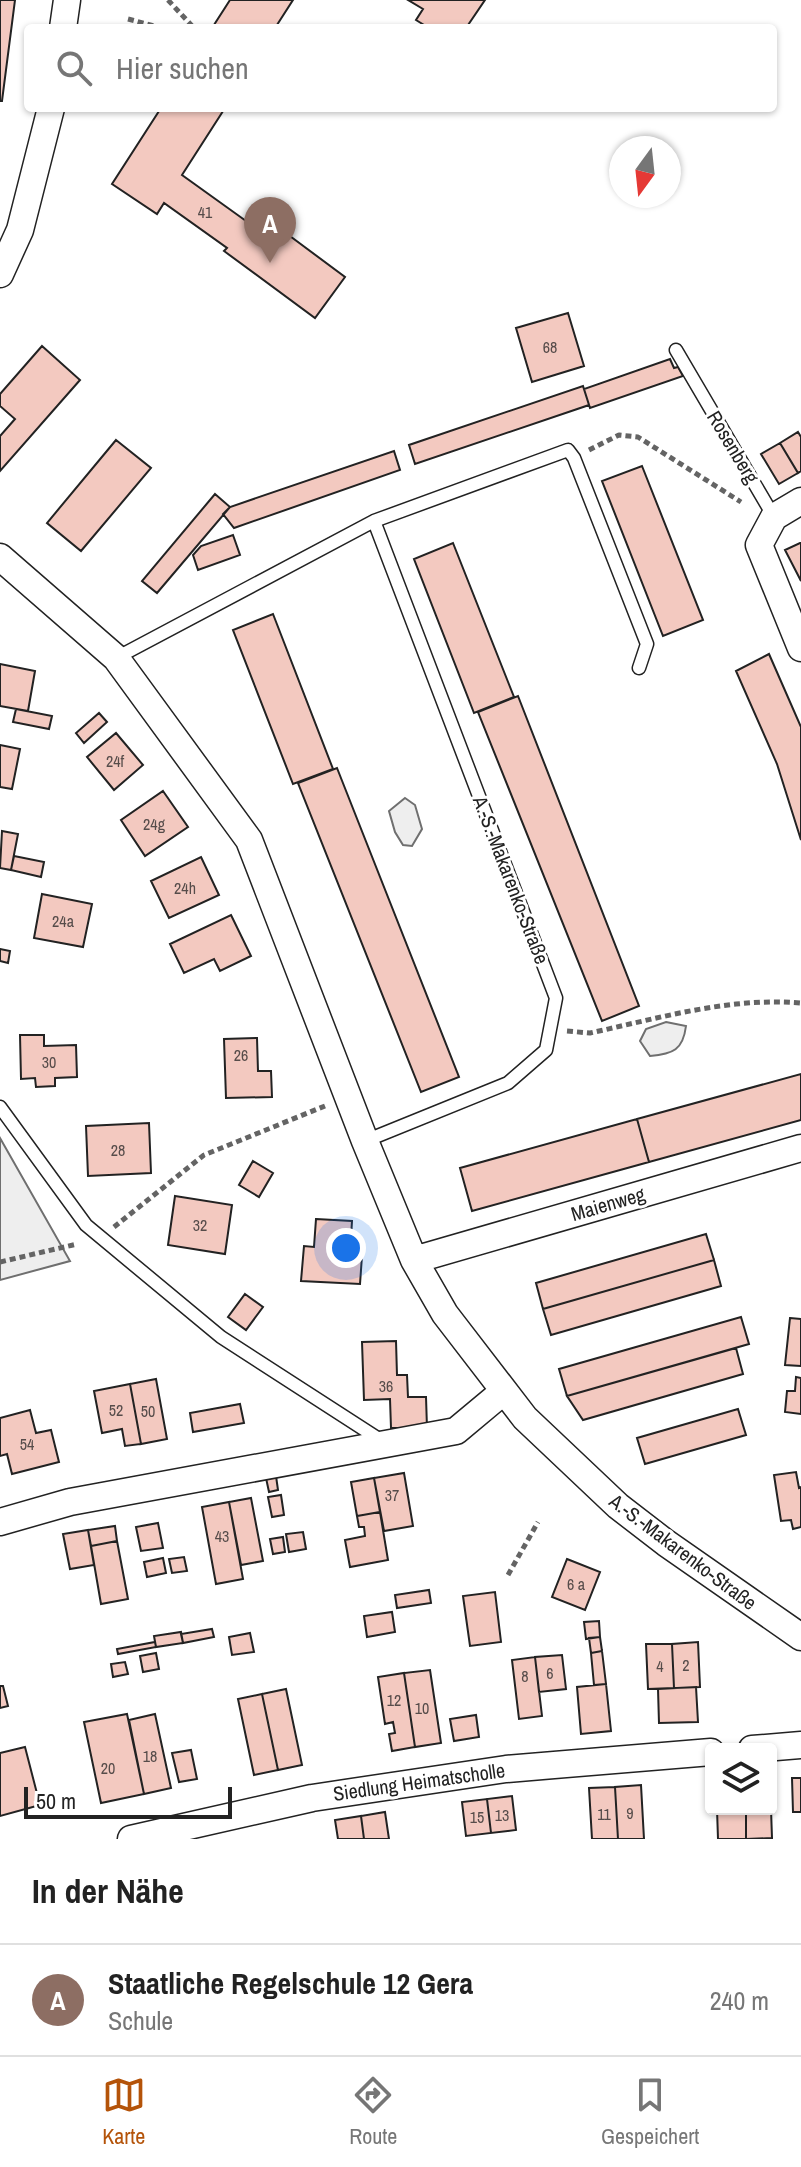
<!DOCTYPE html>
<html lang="de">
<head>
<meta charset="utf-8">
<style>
	:root { --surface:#fff; --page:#f6f6f6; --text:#222; --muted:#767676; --line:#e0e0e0; --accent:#b45309 }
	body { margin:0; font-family:"Archivo Narrow",sans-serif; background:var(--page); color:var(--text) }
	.controls { position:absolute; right:24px; bottom:24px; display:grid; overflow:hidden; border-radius:8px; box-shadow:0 2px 6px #0004 }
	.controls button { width:72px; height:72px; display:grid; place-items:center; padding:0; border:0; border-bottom:2px solid var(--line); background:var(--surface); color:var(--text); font:40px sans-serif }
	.compass { position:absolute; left:609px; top:136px; width:72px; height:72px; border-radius:50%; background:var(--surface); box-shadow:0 2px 6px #0004; rotate:195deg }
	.scale { position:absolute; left:24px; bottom:20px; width:208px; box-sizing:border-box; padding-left:8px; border:4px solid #222; border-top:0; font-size:22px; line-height:28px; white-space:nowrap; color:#222; -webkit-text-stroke:6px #fff; paint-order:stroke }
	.you { position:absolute; left:346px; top:1248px; width:28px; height:28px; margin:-20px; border:6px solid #fff; border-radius:50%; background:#1a73e8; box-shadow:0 0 0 12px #1a73e833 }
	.badge { display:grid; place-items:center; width:52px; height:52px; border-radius:50%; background:var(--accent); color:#fff; font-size:26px; font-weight:700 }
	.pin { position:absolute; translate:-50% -66px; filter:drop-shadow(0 2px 4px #0008) }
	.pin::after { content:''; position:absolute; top:42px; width:28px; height:24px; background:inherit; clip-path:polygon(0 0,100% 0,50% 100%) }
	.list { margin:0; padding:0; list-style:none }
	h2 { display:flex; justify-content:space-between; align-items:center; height:104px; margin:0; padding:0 32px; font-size:34px }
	h2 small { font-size:26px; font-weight:400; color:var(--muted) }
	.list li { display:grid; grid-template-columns:52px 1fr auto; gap:24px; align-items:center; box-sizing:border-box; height:112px; padding:0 32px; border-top:2px solid var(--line) }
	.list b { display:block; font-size:30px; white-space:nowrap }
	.list p { margin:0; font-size:26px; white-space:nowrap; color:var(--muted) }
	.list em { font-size:26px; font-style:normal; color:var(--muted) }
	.icon { flex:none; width:44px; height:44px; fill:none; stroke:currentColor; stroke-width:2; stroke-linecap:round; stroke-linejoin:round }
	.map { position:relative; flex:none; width:801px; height:1839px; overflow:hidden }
	.search { position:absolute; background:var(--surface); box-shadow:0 2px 6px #0004; left:24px; right:24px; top:24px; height:88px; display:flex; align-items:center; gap:20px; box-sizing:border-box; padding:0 28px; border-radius:8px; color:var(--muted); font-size:30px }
	.sheet { height:216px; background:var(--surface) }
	nav { display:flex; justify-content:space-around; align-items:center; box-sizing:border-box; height:112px; border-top:2px solid var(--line); background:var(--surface); font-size:22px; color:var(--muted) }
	nav a { display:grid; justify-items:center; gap:4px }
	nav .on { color:var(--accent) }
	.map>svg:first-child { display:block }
	.green { fill:#eee; stroke:#6f6f6f; stroke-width:2 }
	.building { fill:#f3c9c0; stroke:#222; stroke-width:2 }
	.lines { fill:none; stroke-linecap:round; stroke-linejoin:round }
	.lane-casing { stroke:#222; stroke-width:15 }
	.street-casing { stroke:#222; stroke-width:29 }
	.path { stroke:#646464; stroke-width:5; stroke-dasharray:6 4; stroke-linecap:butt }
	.lane { stroke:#fff; stroke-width:12 }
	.street { stroke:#fff; stroke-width:26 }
	.labels { text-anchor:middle; stroke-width:6; stroke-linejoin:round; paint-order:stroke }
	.number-label { font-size:16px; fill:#564c4a }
	.street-label { font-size:20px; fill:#222; stroke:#fff }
</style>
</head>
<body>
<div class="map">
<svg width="801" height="1839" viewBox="0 0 801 1839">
	<rect width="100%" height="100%" fill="#fff"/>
	<path class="green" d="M405,798l10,7 7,24 -10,17 -9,-1 -8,-13 -6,-21z
		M666,1022l20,4c-3,24 -13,28 -36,30l-10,-15 6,-12z
		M0,1138l70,123 -70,19z"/>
	<path class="building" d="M0,0h15l-13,101h-2z
		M230,0h63l-18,28h-63z
		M408,0h77l-19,28h-37l-13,-8 7,-11z
		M161,108h64l-43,67 64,46 9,-11 90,67 -30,41 -91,-67 3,-3 -63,-45 -7,11 -45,-30z
		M568,313l16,53 -52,16 -16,-54z
		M42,346l38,34 -80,91v-35l15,-17 -15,-13v-12z
		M670,359l4,9 4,-1 5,9 -93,32 -6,-19z
		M583,386l6,19 -174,59 -6,-19z
		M798,432l3,5v34l-3,2 -18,-30z
		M116,440l35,28 -70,83 -34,-28z
		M780,443l18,30 -19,11 -18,-30z
		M394,451l6,19 -166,58 -11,-14 7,-7z
		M642,466l61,154 -40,16 -61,-155z
		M215,494l15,13 -73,86 -15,-12z
		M233,535l7,20 -42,15 -5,-15 8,-9z
		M453,543l61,154 -40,16 -60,-154z
		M800,543h1v38l-16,-31z
		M273,614l60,155 -40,15 -60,-154z
		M769,654l32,73v113l-24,-76 -41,-93z
		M0,664l35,7 -7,40 -28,-5z
		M518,696l121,310 -37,15 -124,-309z
		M16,709l36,7 -3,13 -36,-7z
		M99,713l8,9 -23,21 -8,-10z
		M116,733l27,32 -29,25 -27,-33z
		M0,745l20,4 -8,40 -12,-2z
		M337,768l122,309 -38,15 -123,-309z
		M163,791l25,36 -43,29 -24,-36z
		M2,831l16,3 -7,36 -11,-2z
		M14,856l30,6 -3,15 -30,-7z
		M201,857l18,38 -50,23 -18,-37z
		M42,894l50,10 -9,43 -49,-9z
		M231,915l20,41 -31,15 -6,-12 -30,14 -14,-29z
		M0,949l10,2 -2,12 -8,-2z
		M20,1035h24v11l32,-1 1,32 -22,1v8l-19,1 -1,-9 -14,1z
		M257,1038l1,33h13l1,26 -46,1 -2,-59z
		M801,1074v46l-152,42 -12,-43z
		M637,1119l12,43 -177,49 -12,-43z
		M149,1123l2,50 -63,3 -2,-50z
		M253,1161l20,12 -14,24 -20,-12z
		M175,1196l57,9 -7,49 -57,-9z
		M316,1219l36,2 -2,34 12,1 -2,28 -59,-3 3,-35 10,1z
		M706,1234l8,26 -171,49 -7,-26z
		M714,1260l7,26 -170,49 -8,-26z
		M245,1294l18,13 -17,23 -18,-13z
		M741,1317l8,27 -182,52 -8,-27z
		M790,1318l11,1v47l-16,-1z
		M396,1341l1,34h10l1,22h18l1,31h-36l-1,-29 -26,1 -2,-58z
		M736,1348l7,26 -160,46 -16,-24z
		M796,1377l5,1v36l-16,-2 2,-21h8z
		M156,1379l11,60 -26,5 -11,-60z
		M130,1384l11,60 -16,2 -3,-17 -20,4 -8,-42z
		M240,1404l4,19 -51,9 -3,-19z
		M738,1409l8,26 -101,29 -8,-26z
		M30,1410l6,23 15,-3 8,32 -47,12 -5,-20 -7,2v-38z
		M796,1472l3,16 2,-1v40l-8,2 -2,-9 -10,1 -7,-46z
		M404,1473l9,53 -29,5 -10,-53z
		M276,1476l2,14 -9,2 -3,-14z
		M374,1478l6,34 -23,4 -6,-34z
		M281,1495l3,20 -12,2 -4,-20z
		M251,1498l12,63 -22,4 -12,-63z
		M229,1502l14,77 -27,5 -14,-77z
		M380,1512l8,48 -38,7 -5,-27 20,-4 -1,-9h-5l-2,-11z
		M158,1523l5,25 -22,3 -5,-24z
		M115,1526l2,15 -26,5 -3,-16z
		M88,1530l6,35 -24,4 -7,-35z
		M303,1532l3,17 -17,3 -3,-18z
		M283,1537l2,15 -12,2 -3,-15z
		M117,1541l11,58 -27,5 -10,-58z
		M184,1557l3,14 -15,2 -3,-14z
		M163,1558l3,15 -19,4 -3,-15z
		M567,1559l33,13 -15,38 -33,-13z
		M429,1590l2,13 -34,5 -2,-13z
		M495,1592l6,50 -31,4 -7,-50z
		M392,1612l3,20 -28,5 -3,-21z
		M599,1621l1,16 -14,2 -2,-17z
		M212,1629l2,8 -31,6 -2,-9z
		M181,1632l2,11 -27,4 -2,-11z
		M250,1633l4,19 -22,3 -3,-18z
		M600,1637l2,14 -11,2 -2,-15z
		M155,1642l1,5 -38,7 -1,-5z
		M698,1642l2,45 -26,1 -2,-44z
		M646,1644h26l2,44 -26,1z
		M602,1651l4,33 -12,1 -3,-32z
		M156,1653l3,16 -16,3 -3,-16z
		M562,1655l4,34 -27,3 -4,-35z
		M535,1657l7,59 -23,3 -7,-59z
		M125,1662l3,12 -15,3 -2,-13z
		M430,1670l11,73 -26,4 -11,-74z
		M404,1673l11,74 -23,4 -3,-17 6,-1 -2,-11 -8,2 -7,-47z
		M606,1684l5,47 -30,3 -4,-47z
		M0,1686h3l5,20 -8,2z
		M696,1687l2,35 -39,1 -1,-34z
		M286,1689l16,76 -24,5 -16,-76z
		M262,1694l16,76 -24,5 -16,-76z
		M127,1714l17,80 -43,9 -17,-81z
		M155,1714l16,74 -27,6 -15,-74z
		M476,1715l3,22 -25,4 -4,-22z
		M25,1747l15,58 -40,11v-63z
		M191,1750l6,29 -18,3 -7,-29z
		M792,1778h9v34h-8z
		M641,1785l3,54h-26l-3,-52z
		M615,1787l3,52h-26l-3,-51z
		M512,1796l4,34 -25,3 -4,-34z
		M487,1799l4,34 -25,3 -4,-34z
		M717,1809h29v30h-28z
		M746,1809h25l1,29 -26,1z
		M385,1812l4,27h-25l-3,-23z
		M361,1816l3,23h-26l-3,-19z"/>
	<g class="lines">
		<defs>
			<path id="lane" d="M676,350l98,167
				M116,658l258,-137 194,-71 6,8 73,186 -8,24
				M0,1107l86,118 135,112 161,104
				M365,1141l143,-58 38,-33 10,-52 -182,-477"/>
			<path id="street" d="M63,28l4,-28
				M0,274l20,-44 31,-122
				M801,501l-27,16 -15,28 42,103
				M0,557l116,101 133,182 116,301 49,119 31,54 80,104 93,88 48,37 135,94
				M414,1260l387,-112
				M0,1522l70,-20 386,-71 48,-40
				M752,1749l49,-4
				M131,1839l181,-41 194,-29 205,-17"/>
		</defs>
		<use href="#lane" class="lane-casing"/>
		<use href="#street" class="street-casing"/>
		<path class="path" d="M168,0l26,28
			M128,19l34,9
			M589,450l30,-15 19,2 103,65
			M567,1031l23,2c70,-15 139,-36 211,-30
			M114,1227l90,-72 121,-49
			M0,1262l77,-18
			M508,1575l30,-53"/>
		<use href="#lane" class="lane"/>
		<use href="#street" class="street"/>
	</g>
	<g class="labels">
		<g class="number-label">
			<text x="205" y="218">41</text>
			<text x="550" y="353">68</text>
			<text x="115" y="767">24f</text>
			<text x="154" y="830">24g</text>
			<text x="185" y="894">24h</text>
			<text x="63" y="927">24a</text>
			<text x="241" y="1061">26</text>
			<text x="49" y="1068">30</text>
			<text x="118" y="1156">28</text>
			<text x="200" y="1231">32</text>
			<text x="386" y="1392">36</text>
			<text x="116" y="1416">52</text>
			<text x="148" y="1417">50</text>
			<text x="27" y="1450">54</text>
			<text x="392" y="1501">37</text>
			<text x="222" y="1542">43</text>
			<text x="576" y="1590">6 a</text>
			<text x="686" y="1671">2</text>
			<text x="660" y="1672">4</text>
			<text x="550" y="1679">6</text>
			<text x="525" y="1682">8</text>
			<text x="394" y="1706">12</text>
			<text x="422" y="1714">10</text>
			<text x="150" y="1762">18</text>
			<text x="108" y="1774">20</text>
			<text x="630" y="1819">9</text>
			<text x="604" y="1820">11</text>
			<text x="502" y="1821">13</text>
			<text x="477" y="1823">15</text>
		</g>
		<g class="street-label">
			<text transform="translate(733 447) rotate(59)" y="7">Rosenberg</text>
			<text transform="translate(511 880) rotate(69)" y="7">A.-S.-Makarenko-Straße</text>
			<text transform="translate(608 1204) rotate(-16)" y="7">Maienweg</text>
			<text transform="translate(683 1552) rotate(37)" y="7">A.-S.-Makarenko-Straße</text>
			<text transform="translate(419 1782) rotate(-8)" y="7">Siedlung Heimatscholle</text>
		</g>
	</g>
</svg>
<div class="controls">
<button><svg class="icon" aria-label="layers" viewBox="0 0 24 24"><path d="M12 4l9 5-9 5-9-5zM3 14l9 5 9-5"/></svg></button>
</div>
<svg class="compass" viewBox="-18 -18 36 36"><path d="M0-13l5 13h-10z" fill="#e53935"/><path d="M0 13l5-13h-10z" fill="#767676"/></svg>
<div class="scale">50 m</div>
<div class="you"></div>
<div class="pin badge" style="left:270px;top:263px;background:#8d6e63">A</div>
<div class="search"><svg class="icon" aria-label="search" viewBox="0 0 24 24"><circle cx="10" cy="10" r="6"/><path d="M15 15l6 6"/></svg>Hier suchen</div>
</div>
<section class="sheet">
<h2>In der Nähe<small></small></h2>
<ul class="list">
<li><span class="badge" style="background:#8d6e63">A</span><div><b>Staatliche Regelschule 12 Gera</b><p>Schule</p></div><em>240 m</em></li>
</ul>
</section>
<nav>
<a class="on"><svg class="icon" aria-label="map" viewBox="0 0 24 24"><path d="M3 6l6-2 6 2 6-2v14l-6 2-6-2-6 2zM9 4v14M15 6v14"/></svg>Karte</a>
<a><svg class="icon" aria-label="directions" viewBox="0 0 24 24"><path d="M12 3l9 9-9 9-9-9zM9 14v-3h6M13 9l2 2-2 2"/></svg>Route</a>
<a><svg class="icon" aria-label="saved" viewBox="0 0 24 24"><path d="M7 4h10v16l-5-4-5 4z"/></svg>Gespeichert</a>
</nav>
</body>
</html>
